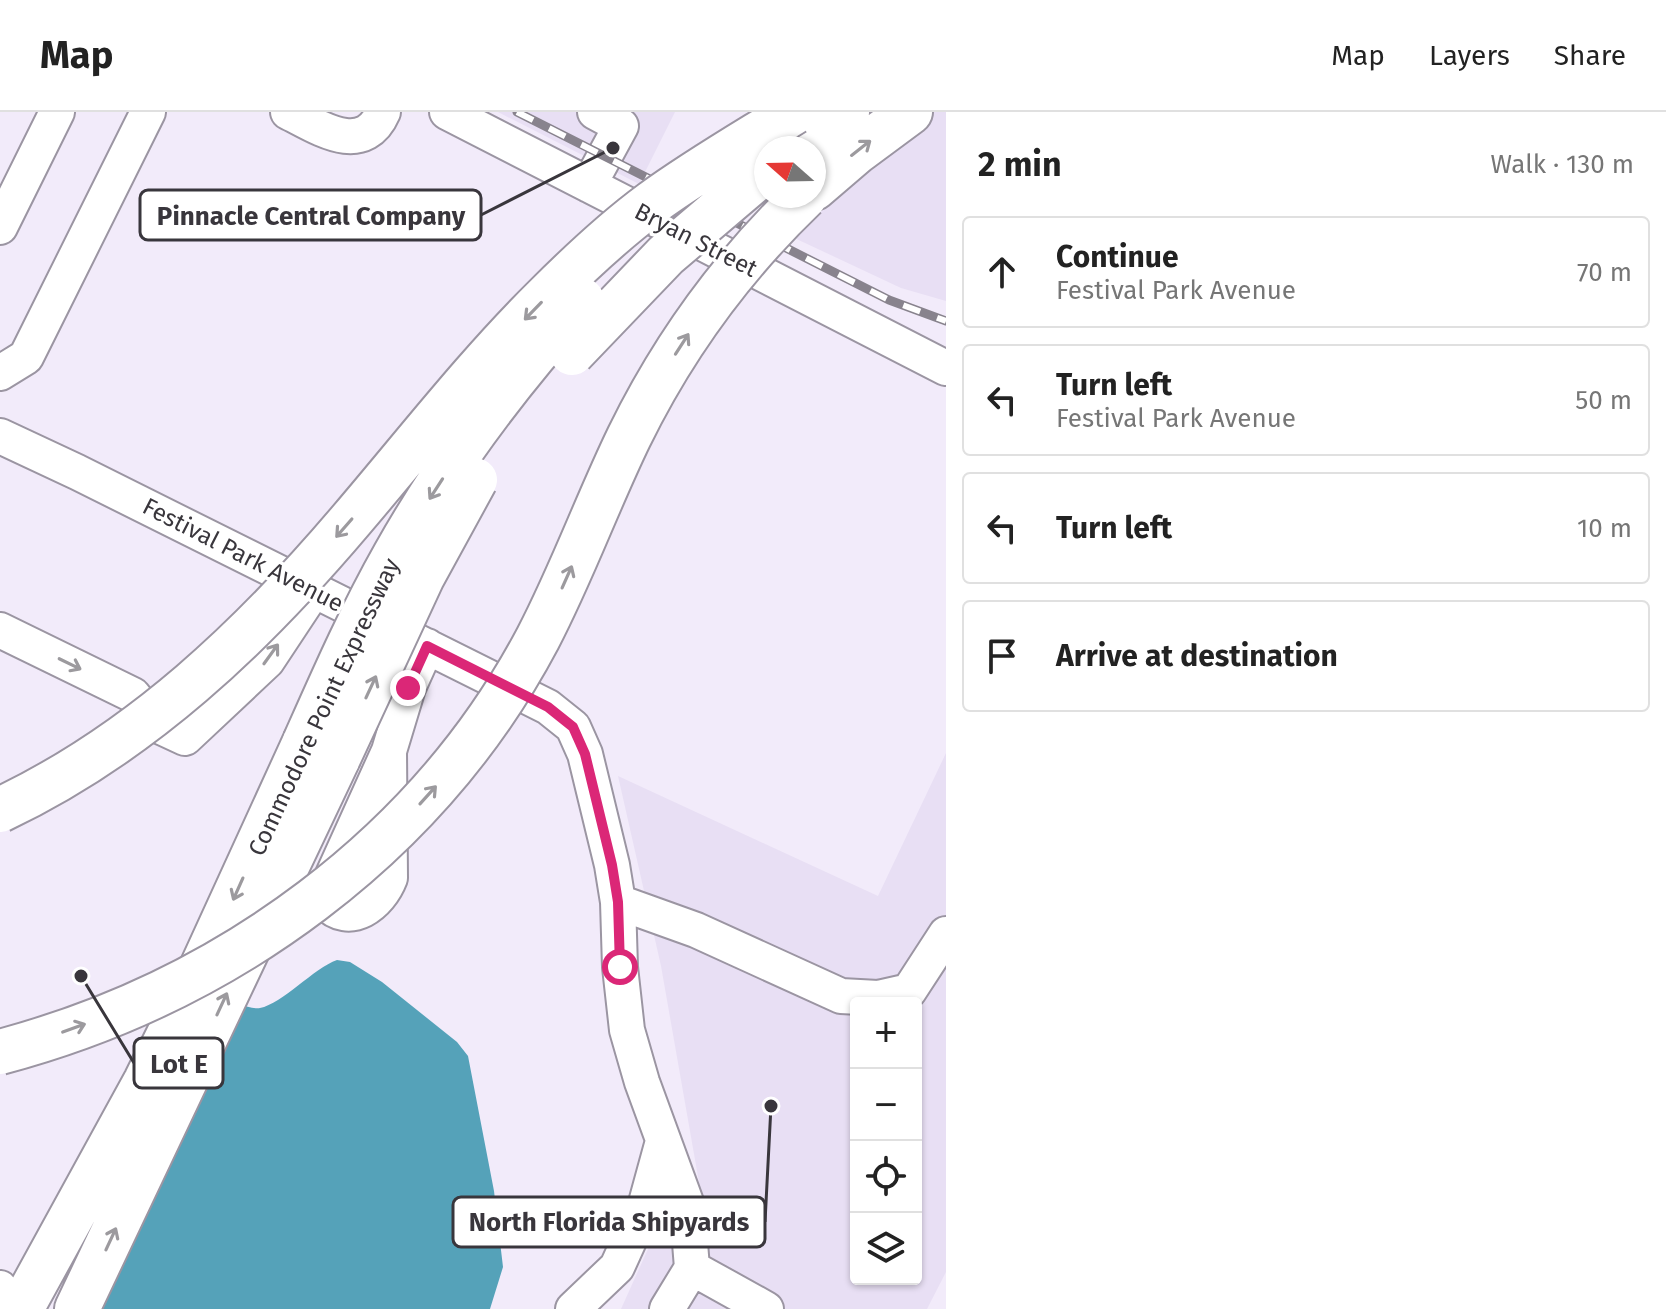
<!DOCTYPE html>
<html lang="en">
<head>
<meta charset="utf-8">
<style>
	:root { --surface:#fff; --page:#f6f6f6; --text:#222; --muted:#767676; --line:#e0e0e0 }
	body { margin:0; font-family:"Fira Sans",sans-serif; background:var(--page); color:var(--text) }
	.controls { position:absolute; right:24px; bottom:24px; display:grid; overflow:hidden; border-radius:8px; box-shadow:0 2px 6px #0004 }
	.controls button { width:72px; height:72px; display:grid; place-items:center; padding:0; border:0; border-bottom:2px solid var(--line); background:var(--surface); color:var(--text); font:40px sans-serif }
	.compass { position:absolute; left:754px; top:24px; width:72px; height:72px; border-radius:50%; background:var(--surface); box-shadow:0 2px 6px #0004; rotate:290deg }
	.stop { position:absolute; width:24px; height:24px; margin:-18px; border:6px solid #db2777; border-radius:50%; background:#fff }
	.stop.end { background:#db2777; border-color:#fff; box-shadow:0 2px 8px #0008 }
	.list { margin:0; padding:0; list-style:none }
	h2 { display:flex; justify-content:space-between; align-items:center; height:104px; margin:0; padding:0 32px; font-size:34px }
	h2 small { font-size:26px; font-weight:400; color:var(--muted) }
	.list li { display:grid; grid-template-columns:52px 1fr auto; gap:24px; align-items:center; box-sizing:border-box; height:112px; margin:0 16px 16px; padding:0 16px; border:2px solid var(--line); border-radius:8px }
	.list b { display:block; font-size:30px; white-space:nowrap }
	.list p { margin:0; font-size:26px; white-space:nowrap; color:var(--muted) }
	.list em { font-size:26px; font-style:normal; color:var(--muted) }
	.icon { flex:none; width:44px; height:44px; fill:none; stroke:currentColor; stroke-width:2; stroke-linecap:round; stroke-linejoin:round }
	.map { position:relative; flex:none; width:946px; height:1197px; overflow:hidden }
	header { display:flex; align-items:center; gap:48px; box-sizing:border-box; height:112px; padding:0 40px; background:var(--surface); border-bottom:2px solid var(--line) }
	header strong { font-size:38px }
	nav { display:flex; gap:44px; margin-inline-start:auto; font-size:28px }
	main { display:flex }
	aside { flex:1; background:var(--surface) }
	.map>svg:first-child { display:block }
	.built { fill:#e8dff4; fill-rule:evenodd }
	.water { fill:#55a2b9 }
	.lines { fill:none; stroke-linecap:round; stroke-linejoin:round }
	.minor-casing { stroke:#9b95a2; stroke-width:38 }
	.highway-casing { stroke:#9b95a2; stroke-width:48 }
	.minor { stroke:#fff; stroke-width:34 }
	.highway { stroke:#fff; stroke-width:44 }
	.rail-casing { stroke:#88838d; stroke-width:9 }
	.rail { stroke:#fff; stroke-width:6; stroke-dasharray:18; stroke-linecap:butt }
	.highway-bridge-casing { stroke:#9b95a2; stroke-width:48; stroke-linecap:butt }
	.highway-bridge { stroke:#fff; stroke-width:44 }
	.oneway { stroke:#9c9a9e }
	.route { stroke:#db2777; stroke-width:10 }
	.labels { text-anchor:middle; stroke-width:7; stroke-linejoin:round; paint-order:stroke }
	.street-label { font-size:24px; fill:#39363c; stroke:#fff }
	.leader { fill:none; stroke:#39363c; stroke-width:3 }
	.callout-dot { fill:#39363c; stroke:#fff; stroke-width:3 }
	.callout { fill:#fff; stroke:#39363c; stroke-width:3 }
	.callout-label { font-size:26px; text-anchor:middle; font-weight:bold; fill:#39363c }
</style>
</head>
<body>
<header>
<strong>Map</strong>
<nav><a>Map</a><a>Layers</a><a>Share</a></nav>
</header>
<main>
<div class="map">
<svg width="946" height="1197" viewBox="0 0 946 1197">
	<rect width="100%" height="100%" fill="#f2ebfa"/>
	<path class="built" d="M498,0h177l-36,72z
		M850,0h96v189l-45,-13 -113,-53z
		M946,641v519l-19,37h-306l45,-100 41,19 -46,-262 -43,-190 260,120zM856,891h60v276h-60z"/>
	<path class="water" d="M337,848l13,2 32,20 75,60 11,14 26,135 9,76 -13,42h-392l142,-304c6,1 14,4 20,3 22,-4 54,-40 77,-48z"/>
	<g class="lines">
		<defs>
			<path id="minor" d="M288,0c30,15 75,46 95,0
				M447,0l499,256
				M589,73l32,-59 -26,-14
				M0,115l57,-115
				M0,261l26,-16 122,-245
				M0,324l77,36 471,235 25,20 12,27 27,111 6,37 2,65 7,63 15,52 45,123 5,63 -25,41
				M0,518l133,65 24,30 28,13 82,-77 47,-71
				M389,639l1,127c-10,26 -40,51 -65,24l1,-12 63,-139 19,-63 19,-42
				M618,790l78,28 145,66 37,2 31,-7 37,-57
				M692,1156l74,41
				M0,1176l18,21
				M573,1197l44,-42 29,-64 17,-62"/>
			<path id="highway" d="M795,36l52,-36
				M814,76l42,-36 54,-40
				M21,1197l125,-228 52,-105 107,-234
				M77,1197l261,-551"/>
		</defs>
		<use href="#minor" class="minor-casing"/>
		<use href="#highway" class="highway-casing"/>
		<use href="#minor" class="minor"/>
		<use href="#highway" class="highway"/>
		<defs>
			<path id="rail" d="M517,0l372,188 57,21"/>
		</defs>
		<use href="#rail" class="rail-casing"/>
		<use href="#rail" class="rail"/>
		<defs>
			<path id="highway-bridge" d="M572,241l94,-98 100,-85
				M305,630c28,-63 56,-127 90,-187 52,-92 116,-177 187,-255
				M338,646l84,-181 53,-97
				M0,698c141,-67 252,-173 352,-291 64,-75 125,-154 195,-223 33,-33 67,-65 105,-93 45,-33 94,-61 142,-91
				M0,940c226,-60 428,-206 538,-414 34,-65 59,-135 91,-201 44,-90 104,-172 176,-241"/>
		</defs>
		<use href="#highway-bridge" class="highway-bridge-casing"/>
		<use href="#highway-bridge" class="highway-bridge"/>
	</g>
	<defs><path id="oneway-shaft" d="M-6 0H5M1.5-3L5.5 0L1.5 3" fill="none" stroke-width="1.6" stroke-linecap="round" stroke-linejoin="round" transform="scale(2)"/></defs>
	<g class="oneway">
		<use href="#oneway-shaft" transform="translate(861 36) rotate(-38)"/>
		<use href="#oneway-shaft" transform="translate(533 199) rotate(134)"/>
		<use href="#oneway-shaft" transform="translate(682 232) rotate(-57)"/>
		<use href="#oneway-shaft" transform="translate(436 377) rotate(123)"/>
		<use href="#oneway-shaft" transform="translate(344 416) rotate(131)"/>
		<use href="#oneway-shaft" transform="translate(567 465) rotate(-66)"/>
		<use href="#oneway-shaft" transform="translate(271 542) rotate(-54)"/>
		<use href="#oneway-shaft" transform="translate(70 552) rotate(26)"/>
		<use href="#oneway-shaft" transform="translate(371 575) rotate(-65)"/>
		<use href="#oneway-shaft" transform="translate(428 683) rotate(-48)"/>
		<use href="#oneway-shaft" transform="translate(238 777) rotate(114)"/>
		<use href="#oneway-shaft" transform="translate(222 892) rotate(-65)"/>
		<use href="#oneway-shaft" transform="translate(74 916) rotate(-20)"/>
		<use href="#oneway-shaft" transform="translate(111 1127) rotate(-65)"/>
	</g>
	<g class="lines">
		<path class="route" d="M408,576l19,-42 121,61 25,20 12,27 27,111 6,37 2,65"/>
	</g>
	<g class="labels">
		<g class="street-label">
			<text transform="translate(696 128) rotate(27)" y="8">Bryan Street</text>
			<text transform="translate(243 443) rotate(27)" y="8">Festival Park Avenue</text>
			<text transform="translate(324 595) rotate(-65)" y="8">Commodore Point Expressway</text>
		</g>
	</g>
	<path class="leader" d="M613 36L481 103M81 864L134 951M771 994L765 1110"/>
	<g class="callout-dot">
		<circle cx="613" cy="36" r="8"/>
		<circle cx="81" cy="864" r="8"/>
		<circle cx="771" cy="994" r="8"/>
	</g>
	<g class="callout">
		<rect x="140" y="78" width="341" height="50" rx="8"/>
		<rect x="134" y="926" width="89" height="50" rx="8"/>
		<rect x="453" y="1085" width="312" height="50" rx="8"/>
	</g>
	<g class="callout-label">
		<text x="311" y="113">Pinnacle Central Company</text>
		<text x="179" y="961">Lot E</text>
		<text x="609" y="1119">North Florida Shipyards</text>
	</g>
</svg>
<div class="controls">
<button>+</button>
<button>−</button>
<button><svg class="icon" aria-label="locate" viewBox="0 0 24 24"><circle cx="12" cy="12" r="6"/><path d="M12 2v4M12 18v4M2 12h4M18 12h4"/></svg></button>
<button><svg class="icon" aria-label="layers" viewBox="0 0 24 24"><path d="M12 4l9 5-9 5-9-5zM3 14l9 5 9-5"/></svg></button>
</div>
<svg class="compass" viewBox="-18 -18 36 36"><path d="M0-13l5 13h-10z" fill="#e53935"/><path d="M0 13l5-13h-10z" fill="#767676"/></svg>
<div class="stop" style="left:620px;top:855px"></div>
<div class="stop end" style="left:408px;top:576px"></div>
</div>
<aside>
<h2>2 min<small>Walk · 130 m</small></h2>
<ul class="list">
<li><svg class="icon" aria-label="ahead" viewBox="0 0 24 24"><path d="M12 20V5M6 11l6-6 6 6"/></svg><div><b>Continue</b><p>Festival Park Avenue</p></div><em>70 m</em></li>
<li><svg class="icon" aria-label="left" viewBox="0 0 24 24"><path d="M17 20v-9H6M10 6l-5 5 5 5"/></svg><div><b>Turn left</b><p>Festival Park Avenue</p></div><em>50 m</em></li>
<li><svg class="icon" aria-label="left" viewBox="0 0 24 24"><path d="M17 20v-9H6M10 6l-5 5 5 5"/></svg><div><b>Turn left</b></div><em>10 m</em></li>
<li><svg class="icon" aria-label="arrive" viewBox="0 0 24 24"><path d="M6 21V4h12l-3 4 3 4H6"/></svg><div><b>Arrive at destination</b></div></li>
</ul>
</aside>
</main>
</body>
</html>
